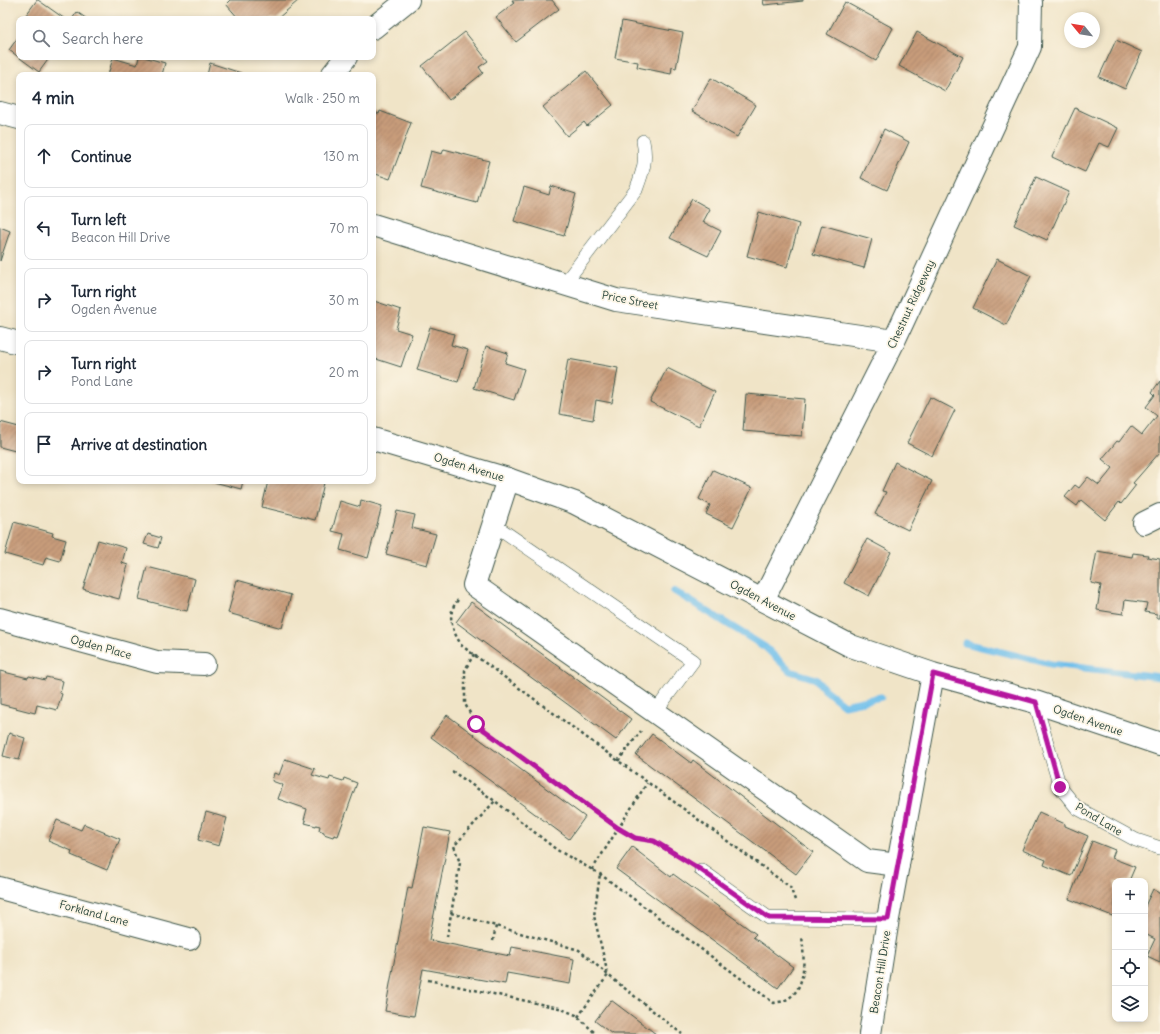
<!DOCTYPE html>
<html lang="en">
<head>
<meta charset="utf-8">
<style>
	:root { --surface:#fff; --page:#f2f2f3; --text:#1f2937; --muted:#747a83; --line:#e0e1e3 }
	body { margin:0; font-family:Delius,sans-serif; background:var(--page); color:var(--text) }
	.controls { position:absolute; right:12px; bottom:12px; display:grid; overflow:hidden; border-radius:8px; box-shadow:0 2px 6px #0003 }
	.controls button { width:36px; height:36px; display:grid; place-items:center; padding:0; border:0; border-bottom:1px solid var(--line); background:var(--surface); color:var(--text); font:20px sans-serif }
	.compass { position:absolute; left:1064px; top:12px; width:36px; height:36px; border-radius:50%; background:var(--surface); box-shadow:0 2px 6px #0003; rotate:300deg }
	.stop { position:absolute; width:12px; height:12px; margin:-9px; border:3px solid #b5179e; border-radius:50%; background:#fff }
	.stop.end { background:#b5179e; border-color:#fff; box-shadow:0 1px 4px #0008 }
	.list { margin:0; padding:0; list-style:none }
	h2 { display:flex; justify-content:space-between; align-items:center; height:52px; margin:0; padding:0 16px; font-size:17px }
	h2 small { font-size:13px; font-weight:400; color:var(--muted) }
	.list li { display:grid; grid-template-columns:26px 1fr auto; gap:12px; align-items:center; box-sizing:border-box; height:64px; margin:0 8px 8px; padding:0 8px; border:1px solid var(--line); border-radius:8px }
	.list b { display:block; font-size:15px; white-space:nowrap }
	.list p { margin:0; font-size:13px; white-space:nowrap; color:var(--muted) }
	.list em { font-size:13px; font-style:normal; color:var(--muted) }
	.icon { flex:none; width:22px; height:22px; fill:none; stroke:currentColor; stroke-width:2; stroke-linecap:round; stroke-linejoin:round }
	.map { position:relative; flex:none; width:1160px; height:1034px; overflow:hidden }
	.search { position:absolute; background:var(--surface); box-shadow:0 2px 6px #0003; left:16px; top:16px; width:360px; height:44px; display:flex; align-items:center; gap:10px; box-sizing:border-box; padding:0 14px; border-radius:8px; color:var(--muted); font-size:15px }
	.panel { position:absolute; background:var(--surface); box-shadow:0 2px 6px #0003; left:16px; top:72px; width:360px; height:412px; border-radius:8px }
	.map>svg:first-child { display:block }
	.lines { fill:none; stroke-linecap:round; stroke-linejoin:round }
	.stream { stroke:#70bfeb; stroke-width:7 }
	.building { fill:url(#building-hatch) }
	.lane-casing { stroke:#3e564a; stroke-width:14 }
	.street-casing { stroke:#3e564a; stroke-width:24 }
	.secondary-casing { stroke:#3e564a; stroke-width:24 }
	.path { stroke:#3e564a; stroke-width:2.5; stroke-dasharray:3 3; stroke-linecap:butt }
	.lane { stroke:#fff; stroke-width:13 }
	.street { stroke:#fff; stroke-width:22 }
	.secondary { stroke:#fff; stroke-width:22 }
	.route { stroke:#b5179e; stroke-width:5 }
	.labels { text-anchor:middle; stroke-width:3.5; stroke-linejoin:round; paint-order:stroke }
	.street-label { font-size:11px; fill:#1f3d34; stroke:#fcf5e5 }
</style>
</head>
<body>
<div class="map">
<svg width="1160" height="1034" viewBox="0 0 1160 1034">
	<defs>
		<pattern id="building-hatch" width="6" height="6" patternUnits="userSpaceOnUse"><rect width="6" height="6" fill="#c89c7a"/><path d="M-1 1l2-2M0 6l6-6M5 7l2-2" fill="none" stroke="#a28065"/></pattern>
	</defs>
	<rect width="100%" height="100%" fill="#fcf5e5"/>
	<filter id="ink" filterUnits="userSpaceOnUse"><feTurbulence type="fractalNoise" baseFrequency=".025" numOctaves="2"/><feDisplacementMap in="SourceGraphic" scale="8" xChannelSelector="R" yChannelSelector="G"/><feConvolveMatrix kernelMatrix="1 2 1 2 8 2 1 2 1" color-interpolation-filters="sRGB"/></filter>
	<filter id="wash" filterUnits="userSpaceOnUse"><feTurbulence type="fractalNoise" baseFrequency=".012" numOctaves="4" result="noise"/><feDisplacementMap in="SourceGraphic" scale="16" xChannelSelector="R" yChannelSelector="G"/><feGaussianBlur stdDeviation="0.9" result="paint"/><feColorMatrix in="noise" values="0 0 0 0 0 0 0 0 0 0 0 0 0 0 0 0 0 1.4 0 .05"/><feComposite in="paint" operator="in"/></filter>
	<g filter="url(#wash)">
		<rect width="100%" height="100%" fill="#f0e4c7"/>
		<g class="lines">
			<path class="stream" d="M674,591l91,56 25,24 26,8 8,10 20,16 37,-8
				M965,643l86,21 109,13"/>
		</g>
		<g id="blocks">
			<path class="building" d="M37,0h1l27,19h-42z
				M230,0h69l-22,19h-38l-13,-15z
				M512,0h40l7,9 -43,33 -20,-25 18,-14z
				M763,0h40v1l-39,4z
				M845,2l48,26 -17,33 -49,-27z
				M77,12l10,7h-15z
				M622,21l61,12 -7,35 -4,-1 -1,7 -34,-7 1,-5 -23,-4z
				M465,32l23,29 -9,6 4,6 -34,27 -27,-34z
				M917,32l46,25 -18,34 -46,-25z
				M19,36v21h31l-11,15 -30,-22z
				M1116,40l26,12 -17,37 -26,-12z
				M139,57h5l21,6 -3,12h-54l5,-17 24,7z
				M210,63l31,10 -1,2h-33z
				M586,71l27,34 -26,21 -3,-4 -17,14 -24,-29z
				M711,78l45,27 -19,32 -45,-26z
				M1075,108l43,20 -9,19 -10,-4 -14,29 -33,-15z
				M373,111l6,3 1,-3 31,12 -21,56 -17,-6z
				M884,129l25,13 -22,48 -26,-12z
				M444,149l45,12 -12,42 -56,-15 10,-37 11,3z
				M1036,177l33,15 -22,48 -33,-15z
				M551,186l25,8 -12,42 -50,-15 10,-34 25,8z
				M692,199l18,10 -7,13 18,9 -13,25 -38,-18z
				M759,212l40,12 -12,43 -40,-11z
				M822,225l50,14 -8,29 -51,-14z
				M0,227l10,4 -10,30z
				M997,259l34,17 -25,49 -33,-17z
				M374,301l27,9 -5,19 16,5 -11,33 -28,-9z
				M430,327l24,7 -3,11 17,5 -10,32 -41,-12z
				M486,346l22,7 -3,10 19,6 -10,31 -40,-12z
				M568,359l50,9 -6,35 -16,-3 -3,20 -34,-6z
				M667,368l48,24 -16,34 -49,-24z
				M1160,381v71l-27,31 3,2 -15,19 -2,-2 -14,18 -24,-20 -4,6 -12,-9 10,-12 4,3 9,-11 11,8 14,-17 -11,-9 15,-18 2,1 12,-16 11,9 15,-19 -11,-9 9,-12 -3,-3z
				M746,394l59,5 -3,37 -59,-5z
				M930,397l25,13 -23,46 -25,-13z
				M0,422l19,5v25l-19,-5z
				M895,462l37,19 -24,49 -33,-16 11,-22 -4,-1z
				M713,470l39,18 -19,39 -27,-13 4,-9 -11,-6z
				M210,481h33l-2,8z
				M268,481h49l7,2 -9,37 -53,-13z
				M361,500l21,6 -14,52 -28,-8 4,-16 -12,-3 8,-30 20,6z
				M397,511l18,4 -3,13 24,6 -9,31 -41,-11z
				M14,522l39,11 -1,3 14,4 -6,21 -14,-4 -3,8 -38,-11z
				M148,534l13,4 -3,10 -14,-4z
				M867,539l24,13 -22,44 -25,-13z
				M98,540l28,8 -4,15 6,2 -9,34 -36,-10z
				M1097,551l35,6 1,-4 15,2 -1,2 13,2v59h-3v-4l-12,-2 2,-9 -22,-3 -2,14 -26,-4 4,-25 -10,-2z
				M147,567l48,12 -8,32 -48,-12z
				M237,580l54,15 -9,33 -54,-15z
				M471,602l160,117 -15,21 -160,-118z
				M0,671l28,7 1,-2 16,4 1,-3 17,4 -3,12 2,1 -5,16 -20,-5 -2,8 -35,-9z
				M447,715l138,102 -16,22 -138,-102z
				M9,733l16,5 -6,22 -16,-4z
				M652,734l39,29 2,-3 120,92 -17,22 -160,-119z
				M285,759l30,10 -3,6 17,5 1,-3 13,4 1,-3 13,5 -19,53 -4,-1 -1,2 -9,-3v-2l-5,-2 1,-4 -4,-1v1l-11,-3 1,-2 -2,-1 3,-11 -29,-10 5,-14 -11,-4 2,-8 5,2z
				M206,812l21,6 -8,28 -21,-6z
				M1039,812l26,12v2l23,10 -17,40 -27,-11 2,-5 -24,-10z
				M57,820l24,10 3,-6 36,15 -13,31 -36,-15 1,-4 -24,-10z
				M424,827l26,5 -21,108 81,16 2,-9 62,12 -4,25 -63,-11 -2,11 -82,-15 -9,47 -29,-5 23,-124 4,1z
				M1092,841l23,9 -3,8 23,9 -6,14h-14v36l-46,-18z
				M632,847l39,30 2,-3 83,60 -3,3 40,30 -15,21 -162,-119z
				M1153,889l7,4v69l-13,-6 8,-17 -10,-5v-28z
				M611,1000l45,34h-44l-17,-13z"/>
		</g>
	</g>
	<g filter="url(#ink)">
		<use href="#blocks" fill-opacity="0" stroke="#3e564a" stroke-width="1"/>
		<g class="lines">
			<defs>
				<path id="lane" d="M564,284l72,-94c7,-19 11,-29 7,-49
					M493,524l200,137 -38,51
					M1035,702l25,85 17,21 59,32 24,8
					M701,870l68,48 119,1"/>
				<path id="street" d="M373,28l35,-28
					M332,75l14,-18
					M0,113l19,5
					M373,225l243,75 278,41
					M508,479l-34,106 393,276 31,4
					M1144,523l16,-8
					M763,600l131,-259 136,-294 1,-45 -1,-2
					M0,619l157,43 47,2
					M0,888l189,51"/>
				<path id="secondary" d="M0,338l19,5
					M373,439l135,40 67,24 276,143 82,28 102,28 125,42
					M870,1034l18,-115 45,-245"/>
			</defs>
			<use href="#lane" class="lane-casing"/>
			<use href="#street" class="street-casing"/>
			<use href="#secondary" class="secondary-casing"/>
			<path class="path" d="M458,600c-13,15 -5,32 4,46l328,241 5,13
				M474,654l-9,16v34l11,20 142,104 17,10 19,3 32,19
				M618,761l23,-30
				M452,771l43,30 62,49 43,24 174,129c3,-1 7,-1 9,-2 25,-9 21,-44 19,-65
				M592,870l55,-87
				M451,913l128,37 29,25 74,59
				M447,937l13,-74 -6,-17 41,-45
				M493,941l3,-15
				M428,980l131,28 17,7 20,19
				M578,1017l30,-42 -14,-59 6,-42"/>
			<use href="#lane" class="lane"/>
			<use href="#street" class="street"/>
			<use href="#secondary" class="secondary"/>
		</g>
	</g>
	<g class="lines" filter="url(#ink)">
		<path class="route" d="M476,724l142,104 17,10 19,3 47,29 68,48 119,1 45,-245 103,28 24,85"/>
	</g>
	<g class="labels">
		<g class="street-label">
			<text transform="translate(630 300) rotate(11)" y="4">Price Street</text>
			<text transform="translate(911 304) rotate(-65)" y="4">Chestnut Ridgeway</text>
			<text transform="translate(469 467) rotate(17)" y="4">Ogden Avenue</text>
			<text transform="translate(763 600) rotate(28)" y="4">Ogden Avenue</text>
			<text transform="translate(101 647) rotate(15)" y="4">Ogden Place</text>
			<text transform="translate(1088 720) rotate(19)" y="4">Ogden Avenue</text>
			<text transform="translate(1099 819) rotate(31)" y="4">Pond Lane</text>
			<text transform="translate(94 913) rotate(15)" y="4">Forkland Lane</text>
			<text transform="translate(880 972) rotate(-81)" y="4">Beacon Hill Drive</text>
		</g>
	</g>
</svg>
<div class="controls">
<button>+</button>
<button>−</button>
<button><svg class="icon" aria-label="locate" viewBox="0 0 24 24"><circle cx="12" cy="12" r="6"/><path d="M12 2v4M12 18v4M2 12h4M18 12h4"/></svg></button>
<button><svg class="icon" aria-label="layers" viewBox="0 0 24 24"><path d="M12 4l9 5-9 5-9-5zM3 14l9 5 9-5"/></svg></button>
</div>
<svg class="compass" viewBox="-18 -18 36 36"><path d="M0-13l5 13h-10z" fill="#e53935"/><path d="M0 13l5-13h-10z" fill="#747a83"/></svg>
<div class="stop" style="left:476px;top:724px"></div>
<div class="stop end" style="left:1060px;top:787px"></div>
<div class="search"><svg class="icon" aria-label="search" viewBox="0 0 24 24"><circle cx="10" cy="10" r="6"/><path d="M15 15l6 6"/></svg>Search here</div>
<section class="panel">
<h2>4 min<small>Walk · 250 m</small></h2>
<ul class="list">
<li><svg class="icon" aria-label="ahead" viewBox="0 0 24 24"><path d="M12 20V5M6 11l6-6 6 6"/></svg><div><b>Continue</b></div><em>130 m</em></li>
<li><svg class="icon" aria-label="left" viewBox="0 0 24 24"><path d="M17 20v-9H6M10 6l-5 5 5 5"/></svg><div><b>Turn left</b><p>Beacon Hill Drive</p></div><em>70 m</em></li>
<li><svg class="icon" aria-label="right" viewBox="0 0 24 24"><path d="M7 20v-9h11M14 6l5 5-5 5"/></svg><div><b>Turn right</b><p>Ogden Avenue</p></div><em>30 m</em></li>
<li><svg class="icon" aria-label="right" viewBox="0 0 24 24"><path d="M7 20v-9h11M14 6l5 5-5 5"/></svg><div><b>Turn right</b><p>Pond Lane</p></div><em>20 m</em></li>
<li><svg class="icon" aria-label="arrive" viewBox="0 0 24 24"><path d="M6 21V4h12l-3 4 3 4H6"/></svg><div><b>Arrive at destination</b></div></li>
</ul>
</section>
</div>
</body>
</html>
